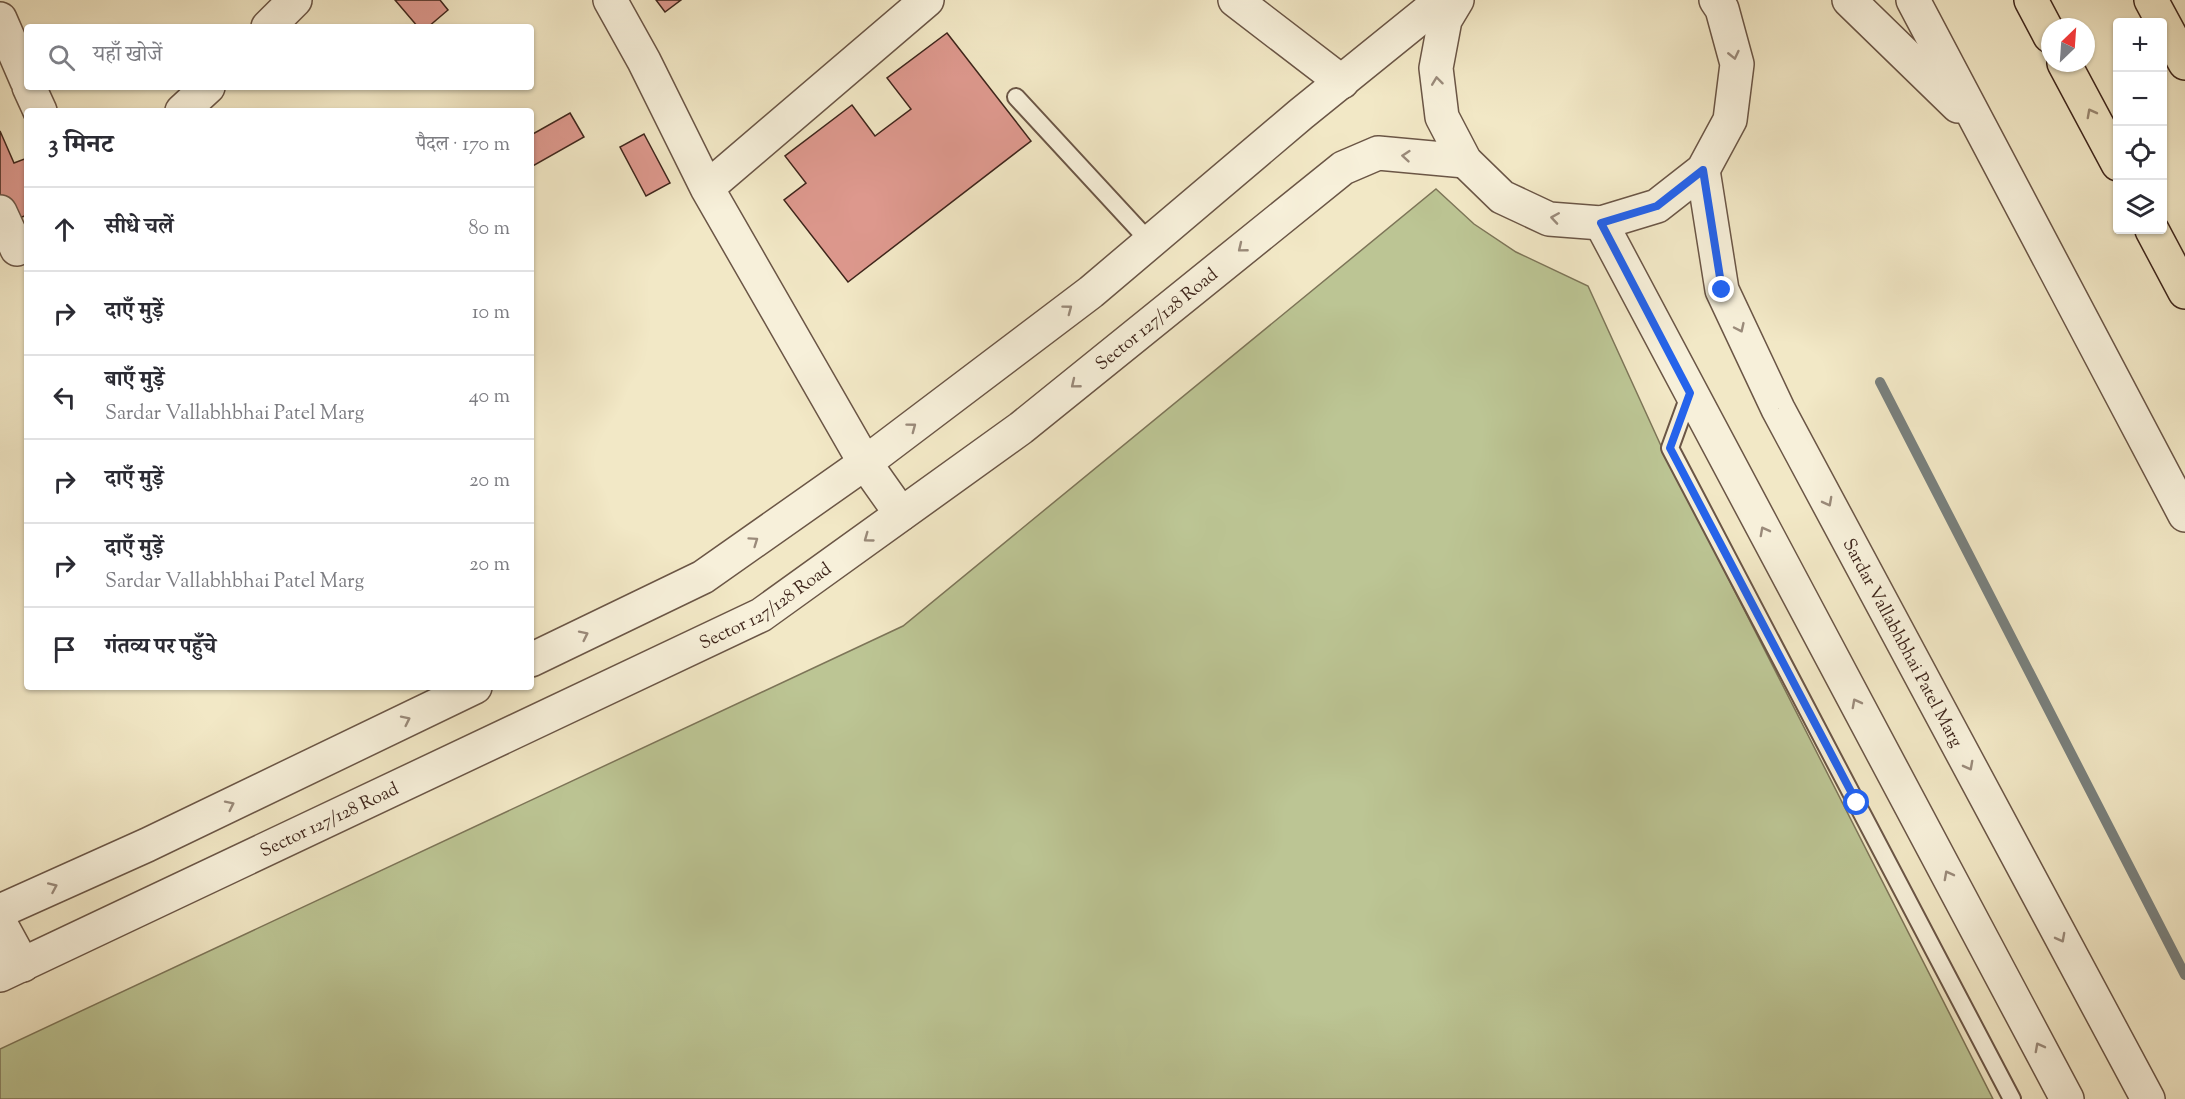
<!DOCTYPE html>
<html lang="hi">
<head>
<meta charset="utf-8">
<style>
	:root { --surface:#fff; --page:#f2f2f3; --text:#2b2b33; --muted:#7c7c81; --line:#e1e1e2 }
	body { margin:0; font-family:"Sorts Mill Goudy","Noto Serif Devanagari",serif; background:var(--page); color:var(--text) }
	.controls { position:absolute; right:18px; top:18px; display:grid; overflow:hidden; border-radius:6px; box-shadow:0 2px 4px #0004 }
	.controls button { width:54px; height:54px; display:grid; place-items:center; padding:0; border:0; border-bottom:2px solid var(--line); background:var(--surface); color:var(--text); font:30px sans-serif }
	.compass { position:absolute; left:2041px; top:18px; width:54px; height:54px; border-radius:50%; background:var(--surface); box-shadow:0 2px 4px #0004; rotate:25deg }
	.stop { position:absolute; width:18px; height:18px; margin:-14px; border:4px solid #2563eb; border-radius:50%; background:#fff }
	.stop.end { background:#2563eb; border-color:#fff; box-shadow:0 2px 6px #0008 }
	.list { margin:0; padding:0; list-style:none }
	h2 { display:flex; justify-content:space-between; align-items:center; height:78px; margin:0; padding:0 24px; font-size:26px }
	h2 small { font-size:20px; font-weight:400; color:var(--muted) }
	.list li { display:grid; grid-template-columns:39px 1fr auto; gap:18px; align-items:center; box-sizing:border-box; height:84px; padding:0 24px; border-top:2px solid var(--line) }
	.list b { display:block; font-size:22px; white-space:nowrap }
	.list p { margin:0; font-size:20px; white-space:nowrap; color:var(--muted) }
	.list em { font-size:20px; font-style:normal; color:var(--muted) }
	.icon { flex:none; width:33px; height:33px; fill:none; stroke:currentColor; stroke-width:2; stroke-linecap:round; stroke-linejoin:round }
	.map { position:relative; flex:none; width:2185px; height:1099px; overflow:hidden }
	.search { position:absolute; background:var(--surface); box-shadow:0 2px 4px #0004; left:24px; top:24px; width:510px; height:66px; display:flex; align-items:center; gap:15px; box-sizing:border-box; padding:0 21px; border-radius:6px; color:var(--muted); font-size:22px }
	.panel { position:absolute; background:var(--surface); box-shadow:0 2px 4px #0004; left:24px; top:108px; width:510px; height:582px; border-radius:6px }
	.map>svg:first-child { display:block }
	.green { fill:#bcc594; stroke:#7d7558; stroke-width:1.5 }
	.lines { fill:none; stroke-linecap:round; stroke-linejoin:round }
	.stream { stroke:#79807d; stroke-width:10 }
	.building { fill:#dd988d; stroke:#3e251b; stroke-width:1.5 }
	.service-casing { stroke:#6b5646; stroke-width:20 }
	.minor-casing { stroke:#6b5646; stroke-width:36 }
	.tertiary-casing { stroke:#6b5646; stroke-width:36 }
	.trunk-casing { stroke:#3e251b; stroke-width:36 }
	.service { stroke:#f7f0da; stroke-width:16 }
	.minor { stroke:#f7f0da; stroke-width:33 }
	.tertiary { stroke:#f7f0da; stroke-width:33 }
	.trunk { stroke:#f2e8c6; stroke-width:33 }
	.oneway { stroke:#9a8a7a }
	.oneway2 { stroke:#988670 }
	.route { stroke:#2563eb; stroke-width:8 }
	.labels { text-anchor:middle; stroke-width:4.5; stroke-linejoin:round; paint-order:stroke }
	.street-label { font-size:18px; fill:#3e251b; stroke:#f7f0da }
</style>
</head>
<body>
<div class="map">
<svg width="2185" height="1099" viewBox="0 0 2185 1099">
	<rect width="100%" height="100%" fill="#f2e8c6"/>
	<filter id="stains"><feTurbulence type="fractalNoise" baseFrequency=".00333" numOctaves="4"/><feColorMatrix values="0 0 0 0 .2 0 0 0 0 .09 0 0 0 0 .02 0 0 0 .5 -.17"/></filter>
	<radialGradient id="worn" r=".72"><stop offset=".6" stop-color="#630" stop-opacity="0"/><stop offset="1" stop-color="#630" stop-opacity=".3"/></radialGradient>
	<path class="green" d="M1436,189l38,35 42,28 72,34 74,162 331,651h-1993v-50l903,-423z"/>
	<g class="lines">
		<path class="stream" d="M1880,382l305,593"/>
	</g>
	<path class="building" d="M395,0h45l8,10 -20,17h-10z
		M656,0h25l-16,12z
		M947,33l84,108 -183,141 -64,-82 22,-17 -21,-27 67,-51 23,31 36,-27 -24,-31z
		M570,113l14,24 -53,30v-32z
		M0,131l14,32 13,-5v57l-18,7 -9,-20z
		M644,134l26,49 -24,13 -26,-49z"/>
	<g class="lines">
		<defs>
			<path id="service" d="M1016,97l134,145
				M1690,393l-20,55 342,651"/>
			<path id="minor" d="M610,0l34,61 63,127 158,275 36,51
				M1235,0l107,82
				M0,19l27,62
				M268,27l27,-27
				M29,87l11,24
				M182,111l26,-24
				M707,188l220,-188
				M0,212l17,37
				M0,923l23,42"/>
			<g id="tertiary">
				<path d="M1457,0l-12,20 -9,48 6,49 23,44 37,36 47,22 52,4 56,-17 46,-36 27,-50 7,-56 -15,-55 -6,-9"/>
				<path d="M1849,0l109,106"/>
				<path d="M1913,0l272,515"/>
				<path id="s1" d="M1703,170l19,120 56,119 370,690"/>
				<path d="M1601,223l466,876"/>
				<path d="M531,660l172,-83 162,-114 226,-171 210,-178 141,-114"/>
				<path d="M0,911l147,-66 328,-158"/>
				<path id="s2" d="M0,975l761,-360 260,-187 322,-260 35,-15 87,8"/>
			</g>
			<path id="trunk" d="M2031,0l19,36
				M2151,0l34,63
				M2064,63l54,101
				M2152,230l33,62"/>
		</defs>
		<use href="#service" class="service-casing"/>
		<use href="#minor" class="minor-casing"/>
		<use href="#tertiary" class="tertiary-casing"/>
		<use href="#trunk" class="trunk-casing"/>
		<use href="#service" class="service"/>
		<use href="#minor" class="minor"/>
		<use href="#tertiary" class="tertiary"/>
		<use href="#trunk" class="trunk"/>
	</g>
	<defs><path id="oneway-chevron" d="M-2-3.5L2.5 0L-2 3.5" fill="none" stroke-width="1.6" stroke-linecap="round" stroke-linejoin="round" transform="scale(1.5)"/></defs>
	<g class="oneway">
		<use href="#oneway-chevron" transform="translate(1734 55) rotate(77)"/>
		<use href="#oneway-chevron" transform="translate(1437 81) rotate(-97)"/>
		<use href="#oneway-chevron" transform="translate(1406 156) rotate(-175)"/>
		<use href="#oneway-chevron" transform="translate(1555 218) rotate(-171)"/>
		<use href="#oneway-chevron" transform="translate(1242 248) rotate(141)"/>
		<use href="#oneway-chevron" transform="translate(1068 309) rotate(-37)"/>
		<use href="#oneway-chevron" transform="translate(1740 328) rotate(65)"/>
		<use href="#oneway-chevron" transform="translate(1075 384) rotate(141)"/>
		<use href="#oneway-chevron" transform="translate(912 427) rotate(-37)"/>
		<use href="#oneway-chevron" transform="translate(1828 502) rotate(62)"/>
		<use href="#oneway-chevron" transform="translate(1764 531) rotate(-118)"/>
		<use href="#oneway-chevron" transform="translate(868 538) rotate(144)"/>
		<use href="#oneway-chevron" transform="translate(754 541) rotate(-35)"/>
		<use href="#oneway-chevron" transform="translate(584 635) rotate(-26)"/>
		<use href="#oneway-chevron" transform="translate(1856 703) rotate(-118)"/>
		<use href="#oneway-chevron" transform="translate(406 720) rotate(-26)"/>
		<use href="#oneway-chevron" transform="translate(1969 766) rotate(62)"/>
		<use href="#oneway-chevron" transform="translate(230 805) rotate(-26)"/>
		<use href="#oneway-chevron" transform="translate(1948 875) rotate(-118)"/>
		<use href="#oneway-chevron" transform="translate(53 887) rotate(-24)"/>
		<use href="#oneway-chevron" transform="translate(2061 938) rotate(62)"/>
		<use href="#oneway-chevron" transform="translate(2039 1047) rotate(-118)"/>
	</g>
	<use class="oneway2" href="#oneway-chevron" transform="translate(2091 113) rotate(-118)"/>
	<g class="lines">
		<path class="route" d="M1722,290l-19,-120 -46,36 -56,17 89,170 -20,55 187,355"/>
	</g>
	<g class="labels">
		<g class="street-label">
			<text dy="6" stroke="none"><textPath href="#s2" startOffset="1336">Sector 127/128 Road</textPath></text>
			<text dy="6" stroke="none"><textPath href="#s2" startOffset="850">Sector 127/128 Road</textPath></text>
			<text dy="6" stroke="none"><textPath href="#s1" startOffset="518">Sardar Vallabhbhai Patel Marg</textPath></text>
			<text dy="6" stroke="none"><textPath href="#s2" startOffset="364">Sector 127/128 Road</textPath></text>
		</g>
	</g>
	<rect width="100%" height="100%" filter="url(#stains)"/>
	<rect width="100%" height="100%" fill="url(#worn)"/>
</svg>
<div class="controls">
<button>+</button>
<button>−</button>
<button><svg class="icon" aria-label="locate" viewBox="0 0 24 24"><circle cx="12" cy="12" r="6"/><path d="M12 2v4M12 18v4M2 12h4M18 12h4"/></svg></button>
<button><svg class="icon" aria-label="layers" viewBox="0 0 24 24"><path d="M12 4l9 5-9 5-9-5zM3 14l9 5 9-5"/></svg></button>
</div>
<svg class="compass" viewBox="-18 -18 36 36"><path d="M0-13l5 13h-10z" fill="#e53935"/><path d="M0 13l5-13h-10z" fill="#7c7c81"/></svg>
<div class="stop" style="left:1857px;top:803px"></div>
<div class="stop end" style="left:1722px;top:290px"></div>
<div class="search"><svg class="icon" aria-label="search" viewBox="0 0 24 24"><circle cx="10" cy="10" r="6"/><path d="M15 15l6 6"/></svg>यहाँ खोजें</div>
<section class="panel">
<h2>3 मिनट<small>पैदल · 170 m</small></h2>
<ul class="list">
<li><svg class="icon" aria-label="ahead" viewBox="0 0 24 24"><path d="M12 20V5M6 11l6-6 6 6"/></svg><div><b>सीधे चलें</b></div><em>80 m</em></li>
<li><svg class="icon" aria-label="right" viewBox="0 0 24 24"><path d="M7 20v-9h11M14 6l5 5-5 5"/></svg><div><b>दाएँ मुड़ें</b></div><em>10 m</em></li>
<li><svg class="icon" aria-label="left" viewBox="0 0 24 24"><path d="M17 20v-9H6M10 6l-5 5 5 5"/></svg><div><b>बाएँ मुड़ें</b><p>Sardar Vallabhbhai Patel Marg</p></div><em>40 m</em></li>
<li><svg class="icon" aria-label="right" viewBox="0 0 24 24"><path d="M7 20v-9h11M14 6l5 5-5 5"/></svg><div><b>दाएँ मुड़ें</b></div><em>20 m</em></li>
<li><svg class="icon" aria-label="right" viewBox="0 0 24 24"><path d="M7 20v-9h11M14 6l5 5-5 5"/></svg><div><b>दाएँ मुड़ें</b><p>Sardar Vallabhbhai Patel Marg</p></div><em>20 m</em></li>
<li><svg class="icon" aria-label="arrive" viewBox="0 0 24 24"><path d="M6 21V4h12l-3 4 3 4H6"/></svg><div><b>गंतव्य पर पहुँचे</b></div></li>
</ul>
</section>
</div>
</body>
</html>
